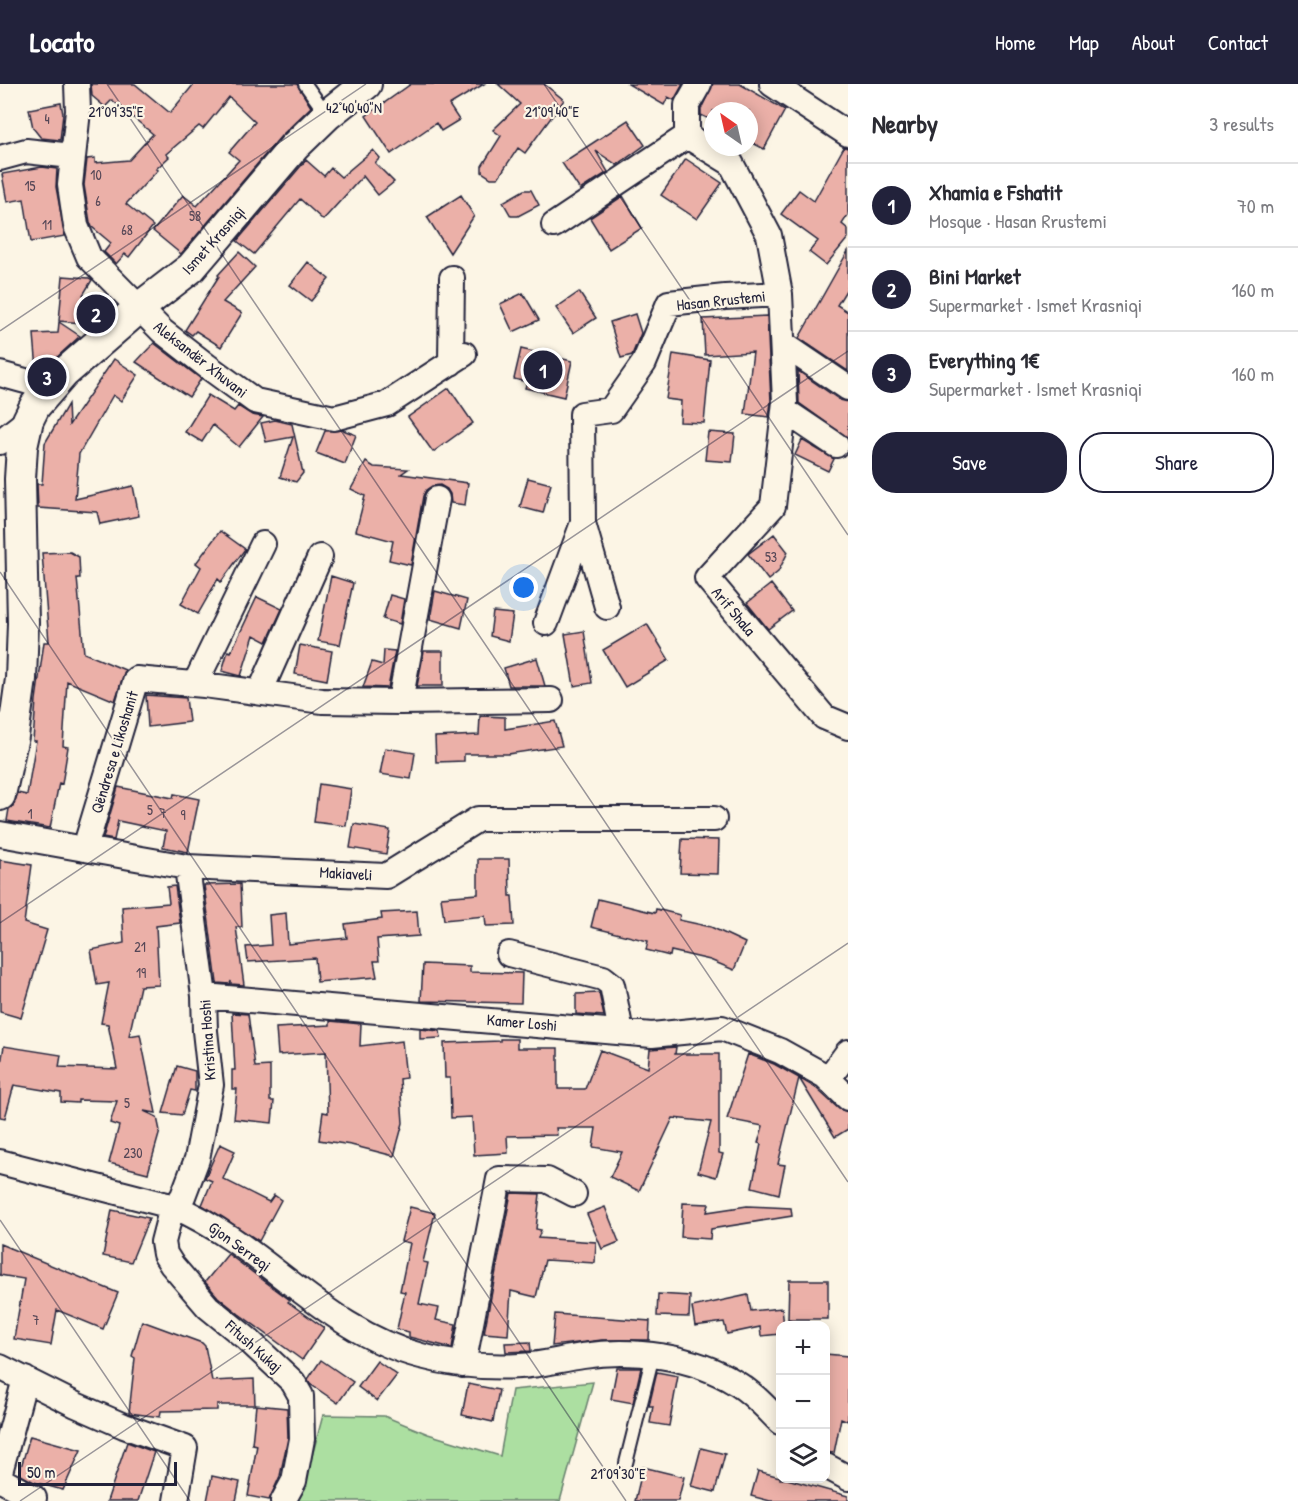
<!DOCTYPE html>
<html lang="en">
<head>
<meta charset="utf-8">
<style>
	:root { --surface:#fff; --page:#f2f2f3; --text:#2b2b33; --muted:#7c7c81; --line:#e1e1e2; --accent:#22223b }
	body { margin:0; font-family:"Patrick Hand",sans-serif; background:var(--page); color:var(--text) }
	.controls { position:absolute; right:18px; bottom:18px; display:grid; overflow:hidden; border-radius:12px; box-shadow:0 3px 15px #0003 }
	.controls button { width:54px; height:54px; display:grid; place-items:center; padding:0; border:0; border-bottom:2px solid var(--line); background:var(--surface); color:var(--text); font:30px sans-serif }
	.compass { position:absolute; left:704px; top:18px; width:54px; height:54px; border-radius:50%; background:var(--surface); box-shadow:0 3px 15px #0003; rotate:326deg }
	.scale { position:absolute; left:18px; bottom:15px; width:159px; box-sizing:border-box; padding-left:6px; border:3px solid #22223b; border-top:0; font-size:16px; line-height:21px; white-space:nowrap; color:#22223b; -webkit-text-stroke:4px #fcf5e5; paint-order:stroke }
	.you { position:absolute; left:524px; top:504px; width:21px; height:21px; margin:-15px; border:4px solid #fff; border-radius:50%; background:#1a73e8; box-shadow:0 0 0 9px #1a73e833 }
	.badge { display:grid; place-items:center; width:39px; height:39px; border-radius:50%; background:var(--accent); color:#fff; font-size:20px; font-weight:700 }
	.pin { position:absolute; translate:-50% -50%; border:3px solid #fff; box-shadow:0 2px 6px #0006 }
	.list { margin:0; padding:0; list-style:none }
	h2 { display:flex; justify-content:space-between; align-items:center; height:78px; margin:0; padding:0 24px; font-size:26px }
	h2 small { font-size:20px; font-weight:400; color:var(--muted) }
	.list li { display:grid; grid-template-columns:39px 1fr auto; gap:18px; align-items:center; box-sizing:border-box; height:84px; padding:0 24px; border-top:2px solid var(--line) }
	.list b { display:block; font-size:22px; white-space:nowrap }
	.list p { margin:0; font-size:20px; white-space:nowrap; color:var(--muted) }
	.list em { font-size:20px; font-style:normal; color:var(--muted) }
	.actions { display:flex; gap:12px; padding:18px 24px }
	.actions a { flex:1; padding:14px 0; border:2px solid var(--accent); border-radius:24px; text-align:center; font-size:21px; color:var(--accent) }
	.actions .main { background:var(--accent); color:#fff }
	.icon { flex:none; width:33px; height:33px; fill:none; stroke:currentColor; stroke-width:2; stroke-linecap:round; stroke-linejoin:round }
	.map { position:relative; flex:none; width:848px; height:1417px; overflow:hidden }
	header { display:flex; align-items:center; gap:36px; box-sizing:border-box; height:84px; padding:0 30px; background:var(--accent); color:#fff }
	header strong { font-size:28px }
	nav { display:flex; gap:33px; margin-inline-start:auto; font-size:21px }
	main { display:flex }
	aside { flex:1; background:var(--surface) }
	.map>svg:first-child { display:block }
	.green { fill:#acdfa1; stroke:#67806e; stroke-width:1.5 }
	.building { fill:#ebb0a8; stroke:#22223b; stroke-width:1.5 }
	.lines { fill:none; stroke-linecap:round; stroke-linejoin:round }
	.service-casing { stroke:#22223b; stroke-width:16 }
	.minor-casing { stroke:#22223b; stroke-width:28 }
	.tertiary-casing { stroke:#22223b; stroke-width:34 }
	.service { stroke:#fcf5e5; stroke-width:12 }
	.minor { stroke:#fcf5e5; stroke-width:24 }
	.tertiary { stroke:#fcf5e5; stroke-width:30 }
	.ticks { fill:none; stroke:#22223b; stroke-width:1.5; stroke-opacity:0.45 }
	.labels { text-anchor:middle; stroke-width:4.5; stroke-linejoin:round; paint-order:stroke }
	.number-label { font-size:14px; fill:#544656 }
	.street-label { font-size:16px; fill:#22223b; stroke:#fcf5e5 }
	.ticks-label { font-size:15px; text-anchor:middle; fill:#22223b; stroke:#fcf5e5; stroke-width:4.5; stroke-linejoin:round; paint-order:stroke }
</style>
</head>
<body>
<header>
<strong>Locato</strong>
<nav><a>Home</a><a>Map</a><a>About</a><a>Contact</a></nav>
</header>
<main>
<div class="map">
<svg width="848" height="1417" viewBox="0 0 848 1417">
	<rect width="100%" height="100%" fill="#fcf5e5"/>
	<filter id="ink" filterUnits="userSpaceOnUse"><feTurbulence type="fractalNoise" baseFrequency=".0167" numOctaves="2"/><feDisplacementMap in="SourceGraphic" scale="12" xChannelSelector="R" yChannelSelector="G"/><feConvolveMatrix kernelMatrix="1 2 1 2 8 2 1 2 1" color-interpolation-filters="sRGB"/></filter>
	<g filter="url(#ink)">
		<path class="green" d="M593,1298l-33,119h-269l15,-22 17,-64 61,1 44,18 72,22 12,-66z"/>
		<path class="building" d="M91,0h44l35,29 24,-29h103l14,23 -30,29 -100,118 -28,-23 30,-36 14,11 42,-46 -10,-8 26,-30 -26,-25 -26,32 -4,-3 -33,28 3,3 -13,12 2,1 -32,34 27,22 -24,31 -4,-3 -9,10 -12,-12 7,-9 -19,-16 -2,-5 -6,-37 3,-26 8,-1v5l34,-3 24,-26 -41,-34 -7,7 -13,-11z
			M411,0h73l-35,21 10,15 -18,11 -5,-8 -45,31 -25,-38z
			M498,0h46l20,16 -39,53 -7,-5 -20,30h-7l-9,-6v-6l19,-30 -8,-6 27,-26z
			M628,0h55l-9,16 -6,-3 -4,8z
			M713,0h27l45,26 -21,39 -15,-8v-30h-36v10l-12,-6v-6z
			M61,19l2,11 -3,26 -19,-2 -8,-10 -4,-19z
			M628,36l17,25 -28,20 -21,-14 12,21 -28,18 -18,-27z
			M844,63l4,1v67l-6,9 6,5v9l-22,27 -17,-13 9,-11 -37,-27 18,-24 15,11z
			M373,66l7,8 -5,5 19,19 -16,13 -15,-19 -40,44 -23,-21 -46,55 -17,-13 69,-81 18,16 7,-8 10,9z
			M686,75l36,24 -25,36 -36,-24z
			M42,83l15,2 -1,18 9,49 -34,6 -7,-43 -17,3 -5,-28z
			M524,106h7l8,15 -21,11h-7l-8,-14z
			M461,111l13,21 -24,37 -23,-36z
			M623,112l19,32 -33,21 -19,-31z
			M848,167v36l-11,18 11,7v59l-49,-33z
			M239,168l16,15 -32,35 19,11 -21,34 -25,-16 -4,4 -7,-5 34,-54 -1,-1z
			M308,178l21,17 -18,22 -21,-16z
			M63,192l26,2 3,2 -9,15 22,14 -1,6 -9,9 -36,-3z
			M579,208l17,26 -23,15 -17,-25z
			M523,209l16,27 -26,12 -13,-28z
			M635,230l6,19 -9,22 -11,3 -11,-36z
			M767,232l4,86 -2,15 -24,-3 8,-62 -48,3 -2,-36z
			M59,238l21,14 -38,35h-3l-2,-1 -3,-36 24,-1z
			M154,259l47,36 -12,18 -53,-35z
			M521,265l51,12 -8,36 -39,-9 2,-6 -13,-3z
			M673,270l37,6 -6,63 -24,-1 1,-21 -15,-2z
			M114,275l24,16 -17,26 -8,-6 -34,59 -4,45 58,-13 6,30 -39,8 -3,-12 -59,-4 -1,-24h5l3,-41 23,-39 1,21z
			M798,287l42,29 8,2v36l-49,-35z
			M449,304l24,35 -40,29 -25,-35z
			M208,311l26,16 4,-5 14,9 11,2 -24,30 -26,-22 -11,17 -17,-10z
			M275,336l17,4 11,49 -7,9 -16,-5 13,-40 -27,5 -5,-19z
			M343,346l13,5 -11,29 -29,-11 9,-22z
			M708,348l27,2 -3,28 -27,-2z
			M802,356l32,19 -6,12 -33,-16z
			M366,378l8,5 34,2 -7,5 67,9 -3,22 -14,-2 -1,-9 -3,-5 -7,-4 -8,1 -6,4 -3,6 -12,69 -22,-5 4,-19 -37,-10 9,-35 -14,-7z
			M528,394l23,6 -8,29 -23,-6z
			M220,447l25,18 -24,33 -3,-3 -20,35 -17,-10 20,-37 -5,-4z
			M774,450l14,18 -10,20 -10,8 -20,-26z
			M70,468l9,5 1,21h-3l7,75 41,17 -10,31 -48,-20 -4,65 5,1 -6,37 -3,-1 -9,45 -43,-7 2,-12 4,-3 5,-13 9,2 9,-54h-3l3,-41 8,-58h5l-7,-89z
			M331,492l22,7 -13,62 -22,-4z
			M771,500l21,27 -24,18 -21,-26z
			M435,507l32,9 -6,28 -31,-9z
			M390,511l14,4 -4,25 -17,-5z
			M257,513l25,12 -15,33 -13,-7 -13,41 -19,-5 6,-20 3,1z
			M493,528l20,2 -4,27 -19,-5z
			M647,540l22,36 -44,27 -22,-37z
			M584,547l8,52 -18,3 -9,-52z
			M300,561l32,6 -5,29 -32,-6z
			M384,566l11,1 -7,37 -25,-1 9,-25 11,3z
			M424,567h19v35h-26z
			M537,574l8,28h-36l-5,-18z
			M146,611l40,3 3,24 -41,5z
			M480,632l25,1v12l50,-8 7,25 -54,8h-44v7l-28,1 -1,-25 44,-2z
			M385,664l30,5 -4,26 -31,-5z
			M319,700l32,5 -5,37 -32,-4z
			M118,703l55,11 1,-4 25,5 -11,53 -25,-5 3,-16 -48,-10 -4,19 -11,-2z
			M354,740l36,6 -4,24 -36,-6z
			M682,755l37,1 -1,34 -38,-1z
			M478,775h31l1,37h2l2,29 -28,1 -1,-10 -41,4 -3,-23 37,-3z
			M0,776l32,5 -8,58 23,7 -26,88 -21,-6z
			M240,800l2,43h-6l8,58 -13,-1v-3l-1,3 -13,-1 -13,-98z
			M175,802l5,37 -24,3 3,59 -19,1 -11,50 11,-2 16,79 -12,-2 13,6 3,14 -12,42 -39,-10 10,-37 -9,-3 7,-22 -39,-1v3l-17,-1v-9l-47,-8 -9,33 -5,-1v-48l4,-23 57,9 -2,12 58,2 -9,-45 -7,-1 8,-40 -12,2 -6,-35 33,-7 -2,-36 47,-4 -2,-16z
			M598,815l57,14 1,-4 24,6 -1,5 32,7 34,16 -11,27 -24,-10 -39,-9 -1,5 -24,-6 2,-9 -57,-14z
			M417,827l2,25 -42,3 2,22h-5l3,16 -60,5 -2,-24 -67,4 -2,-15 25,-2 -2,-30 17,-2 2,31 59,-6 -2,-14 37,-5 -1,-6z
			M423,880l47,2v6l52,1 -1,30 -100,-2z
			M599,909l5,23 -28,-2v-20z
			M232,929l16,1 7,53 15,-1v35h4l-2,22 -38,-4 3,-30h-5v-19h3z
			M330,937l31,3 -1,22 42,-5 4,37 -6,1 3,44 -9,33 -43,-11 -32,-5 4,-28 5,1 -2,-61 -48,3 -2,-27 54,-3z
			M420,945l20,2 1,7 -21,1z
			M500,955h17v9h41v41h27l15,-39 48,18 2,-19 26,-2 -1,7h44v99l4,1 -7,23 -18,-5 13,-50 -38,-4 -34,73 -29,-14 12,-25 -29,-5 3,-19h-40l1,7 -50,1 1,17 -34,2 -2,-38 -21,1 -1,-40h-5l-1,-35 56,-2z
			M748,970l26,10 25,14 -21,86 7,1 -6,29 -27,-7 9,-43 -3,-1 5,-17 -36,-7z
			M177,982l18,5v20l-5,-1 -8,25 -19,-2z
			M799,994l17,10 23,21 9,3v17l-13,8z
			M220,1060l15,7 -12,28 46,23 5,-7 7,5 -22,41 -57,-36 10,-24 -7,-3z
			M511,1109l29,1 -4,35 5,1 -3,8 58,4 -1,21 -50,-3 -9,37 -25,-6 -3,44 -24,-2z
			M683,1119l26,1 -2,8 40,-6 44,2 1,8 -81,13 -1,10 -29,-2z
			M410,1123l25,6 -12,49 5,1 -9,41 20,4 -3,12 20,4 -4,24 -43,-11v-5l-12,-3 8,-37 -5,-1 10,-48 -9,-2z
			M605,1123l14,35 -17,7 -15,-35z
			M112,1126l37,8 -18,44 -28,-6z
			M0,1160l118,49 -15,36 -46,-19 -6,35 -37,-6 10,-60 -24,-4z
			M228,1170l62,46 -2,2 36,26 -22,32 -63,-46 -21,-17 -13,-15z
			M789,1196h39v39h-40z
			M658,1210l32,2 -1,21 -32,-1z
			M748,1211l3,16 31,-3 2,18h-4v8l-19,2 -1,-9 -33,7 -3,-12 -29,4 -3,-19z
			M555,1230l95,7 -1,19h-47l-50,6z
			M142,1237l60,22 3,3 7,35 42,-2 1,26h-38v5l-56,1 -1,6 -31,-4 6,-55 -3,-2z
			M530,1258l1,9 -25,1 -1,-9z
			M825,1270l23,2v65l-7,-3 -7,35 -9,-1z
			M321,1276l32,22 -15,21 -28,-19 -2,-5z
			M377,1277l20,14 -20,26 -19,-14z
			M617,1284h24l-8,35 -22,-4z
			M657,1288l21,4 -9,50 -19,-3 3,-17h-4z
			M468,1300l31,6 -6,32 -31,-7z
			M256,1321l31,3 1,30 -8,38 -11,24 -21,-4 9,-51 -5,-1z
			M30,1352l51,14 -18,40 -29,-8 -15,-8z
			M127,1358l27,10 -16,49h-31z
			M701,1364l24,6 -10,38 -24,-6z
			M643,1383l41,10 -6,24h-43z
			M758,1387l22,6v2h7l61,17v5h-78l-19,-5z
			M212,1392l28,6 -4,19h-29z"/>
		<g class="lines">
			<defs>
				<path id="service" d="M305,0l22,31
					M626,1379l27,-108"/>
				<path id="minor" d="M77,0l1,27 -8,74 6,41 13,31 73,74 45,35 48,35 79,17 53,-14 77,-50
					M772,0l76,50
					M687,52l44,27 38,72 11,59 5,108 -12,104 -66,72 117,139 24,10
					M687,52v-31l12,-21
					M0,74l26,-7 46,5
					M554,141l133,-89
					M783,260l65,44
					M451,279l1,-85
					M0,290l29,8 17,10
					M784,326l52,35
					M0,358l28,-22
					M607,523l-24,-84 -1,-109 29,-4 33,-47 25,-60 56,-6 55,-3
					M546,539l37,-100
					M195,600l68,-140
					M260,608l60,-135
					M400,618l37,-203
					M0,750l187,33 199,9 92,-57h236
					M85,764l51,-169 68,6 118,16 78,1 151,-2
					M187,783l17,129 1,35 6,54 -14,74 -14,37 -13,19 -7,27 2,12 7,11 36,42 38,31 47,44 8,14 1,43 -8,42 -11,20
					M509,870l94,24 9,7 9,47
					M204,912l448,39 70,-7 58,23 45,25 23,22
					M828,995l20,-27
					M0,1078l175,45c89,38 150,125 246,149 33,9 66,12 99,10 21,-1 42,-7 63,-10 50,-8 110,0 153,27 17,10 31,26 44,39
					M463,1281l36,-186 48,1 27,14
					M0,1283l76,38 48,21 61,22 -9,53
					M826,1382l22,12
					M0,1388l25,-93
					M0,1394l3,3 31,17"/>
				<path id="tertiary" d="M0,711l13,-59 8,-57 2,-56 -3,-144 2,-32 6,-27 7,-14 28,-32 76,-66 52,-40 103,-121 33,-32 39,-31"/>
			</defs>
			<use href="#service" class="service-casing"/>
			<use href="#minor" class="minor-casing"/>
			<use href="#tertiary" class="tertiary-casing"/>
			<use href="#service" class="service"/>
			<use href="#minor" class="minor"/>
			<use href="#tertiary" class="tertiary"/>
		</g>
	</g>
	<path class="ticks" d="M107,0l741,1098M544,0l304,451M0,247l366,-247M0,488l626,929M0,839l848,-572M0,1136l190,281M20,1417l828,-558"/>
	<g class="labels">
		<g class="number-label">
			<text x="47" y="40">4</text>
			<text x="96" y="96">10</text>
			<text x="30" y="107">15</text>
			<text x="98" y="122">6</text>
			<text x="195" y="137">58</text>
			<text x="47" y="146">11</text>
			<text x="127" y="151">68</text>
			<text x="771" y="478">53</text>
			<text x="150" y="731">5</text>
			<text x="163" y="734">7</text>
			<text x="30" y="735">1</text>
			<text x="183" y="736">9</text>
			<text x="140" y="868">21</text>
			<text x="141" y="894">19</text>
			<text x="127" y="1024">5</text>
			<text x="133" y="1074">230</text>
			<text x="36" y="1241">7</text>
		</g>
		<g class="street-label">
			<text transform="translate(213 156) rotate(-48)" y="6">Ismet Krasniqi</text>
			<text transform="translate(721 216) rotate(-6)" y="6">Hasan Rrustemi</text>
			<text transform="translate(201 275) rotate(38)" y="6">Aleksandër Xhuvani</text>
			<text transform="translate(734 527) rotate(50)" y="6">Arif Shala</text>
			<text transform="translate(114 668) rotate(-73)" y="6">Qëndresa e Likoshanit</text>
			<text transform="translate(346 789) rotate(3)" y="6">Makiaveli</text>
			<text transform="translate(522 938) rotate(5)" y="6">Kamer Loshi</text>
			<text transform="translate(207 956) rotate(-94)" y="6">Kristina Hoshi</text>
			<text transform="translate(240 1162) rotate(36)" y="6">Gjon Serreqi</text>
			<text transform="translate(254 1262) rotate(42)" y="6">Fitush Kukaj</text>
		</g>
	</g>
	<g class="ticks-label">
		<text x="354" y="29">42°40'40"N</text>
		<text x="116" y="33">21°09'35"E</text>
		<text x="552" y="33">21°09'40"E</text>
		<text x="618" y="1395">21°09'30"E</text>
	</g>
</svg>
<div class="controls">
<button>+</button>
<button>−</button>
<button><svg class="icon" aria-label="layers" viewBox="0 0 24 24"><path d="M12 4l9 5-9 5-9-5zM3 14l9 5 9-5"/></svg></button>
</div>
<svg class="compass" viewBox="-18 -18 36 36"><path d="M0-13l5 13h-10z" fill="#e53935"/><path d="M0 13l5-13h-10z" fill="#7c7c81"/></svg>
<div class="scale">50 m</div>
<div class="you"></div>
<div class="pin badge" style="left:543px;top:286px">1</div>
<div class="pin badge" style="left:96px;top:230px">2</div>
<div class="pin badge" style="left:47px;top:293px">3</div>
</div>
<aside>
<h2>Nearby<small>3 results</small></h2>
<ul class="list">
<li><span class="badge">1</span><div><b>Xhamia e Fshatit</b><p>Mosque · Hasan Rrustemi</p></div><em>70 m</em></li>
<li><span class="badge">2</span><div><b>Bini Market</b><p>Supermarket · Ismet Krasniqi</p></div><em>160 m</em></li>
<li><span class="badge">3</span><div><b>Everything 1€</b><p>Supermarket · Ismet Krasniqi</p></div><em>160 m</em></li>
</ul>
<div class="actions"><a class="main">Save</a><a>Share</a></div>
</aside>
</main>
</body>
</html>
